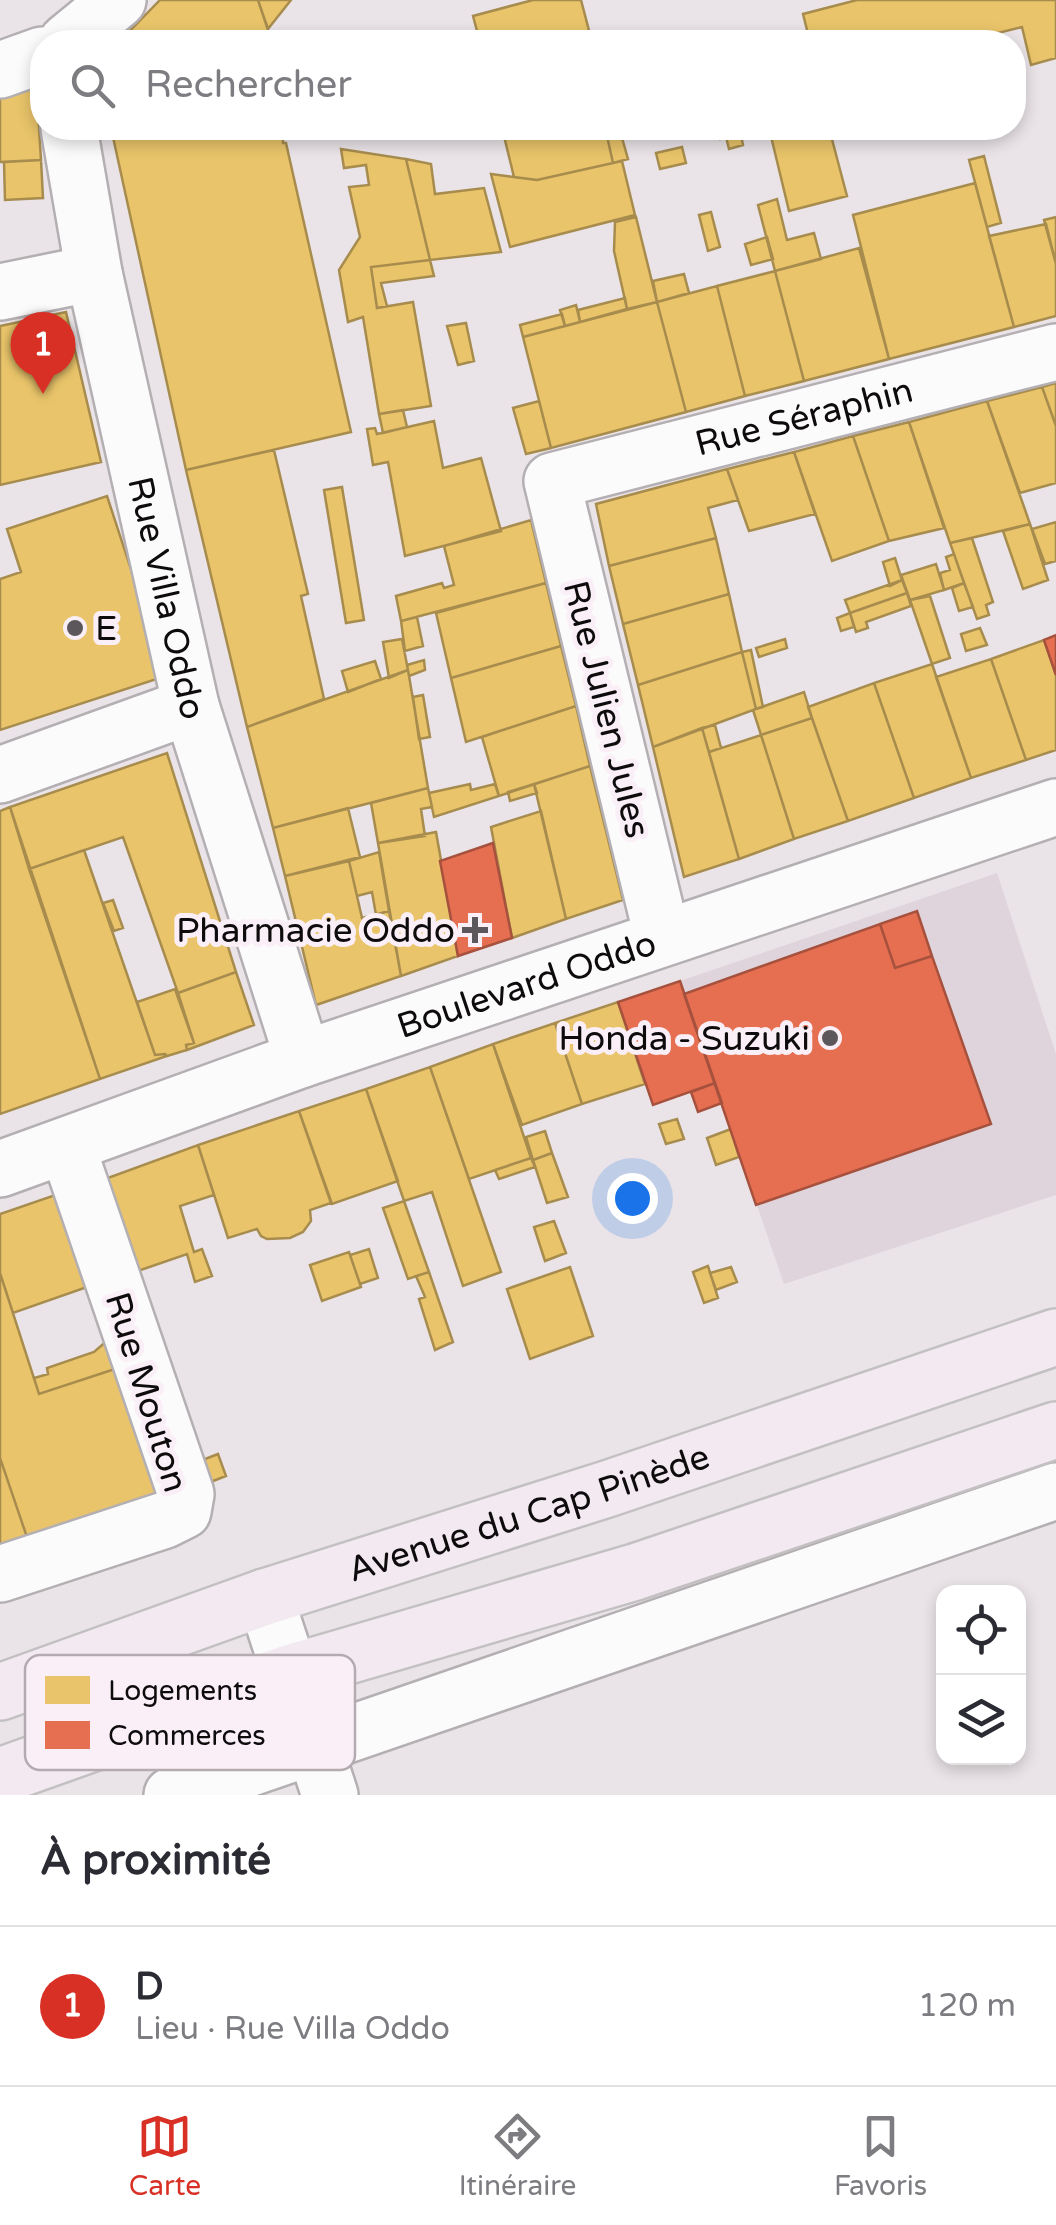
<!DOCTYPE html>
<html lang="fr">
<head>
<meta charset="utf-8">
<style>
	:root { --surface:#fff; --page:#f2f2f3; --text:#2b2b33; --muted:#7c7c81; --line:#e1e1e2; --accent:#d93025 }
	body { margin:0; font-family:"Varela Round",sans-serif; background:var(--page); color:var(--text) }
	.controls { position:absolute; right:30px; bottom:30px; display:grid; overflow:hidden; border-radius:20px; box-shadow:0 5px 15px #0003 }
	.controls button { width:90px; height:90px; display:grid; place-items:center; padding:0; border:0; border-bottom:2px solid var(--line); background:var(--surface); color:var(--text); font:50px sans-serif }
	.you { position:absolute; left:632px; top:1198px; width:35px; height:35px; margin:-25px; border:8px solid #fff; border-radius:50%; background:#1a73e8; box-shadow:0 0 0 15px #1a73e833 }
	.badge { display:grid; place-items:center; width:65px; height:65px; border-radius:50%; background:var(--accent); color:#fff; font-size:32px; font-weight:700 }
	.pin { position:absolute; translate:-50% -82px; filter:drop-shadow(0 2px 5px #0008) }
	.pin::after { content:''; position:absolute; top:52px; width:35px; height:30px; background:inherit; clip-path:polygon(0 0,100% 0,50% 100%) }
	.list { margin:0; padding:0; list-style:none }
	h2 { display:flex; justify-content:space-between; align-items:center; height:130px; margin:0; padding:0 40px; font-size:42px }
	h2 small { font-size:32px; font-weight:400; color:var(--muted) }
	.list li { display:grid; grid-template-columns:65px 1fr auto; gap:30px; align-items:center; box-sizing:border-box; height:160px; padding:0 40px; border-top:2px solid var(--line) }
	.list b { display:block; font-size:38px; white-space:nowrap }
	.list p { margin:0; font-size:32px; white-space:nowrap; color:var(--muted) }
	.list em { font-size:32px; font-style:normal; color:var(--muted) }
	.icon { flex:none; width:55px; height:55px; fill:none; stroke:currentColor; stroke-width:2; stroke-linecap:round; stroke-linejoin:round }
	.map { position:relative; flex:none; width:1056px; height:1795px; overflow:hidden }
	.search { position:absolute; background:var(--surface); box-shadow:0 5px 15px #0003; left:30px; right:30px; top:30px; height:110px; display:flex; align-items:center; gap:25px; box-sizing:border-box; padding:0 35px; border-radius:40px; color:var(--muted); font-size:38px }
	.sheet { height:290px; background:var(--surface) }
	nav { display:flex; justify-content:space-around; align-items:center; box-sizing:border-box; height:140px; border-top:2px solid var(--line); background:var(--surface); font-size:28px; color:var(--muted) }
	nav a { display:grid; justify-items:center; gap:5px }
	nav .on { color:var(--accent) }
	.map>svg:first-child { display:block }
	.built { fill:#dfd4db }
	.homes { fill:#e9c46a; stroke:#a78c4e; stroke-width:2.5 }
	.shops { fill:#e76f51; stroke:#a6513d; stroke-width:2.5 }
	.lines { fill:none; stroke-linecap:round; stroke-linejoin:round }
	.minor-casing { stroke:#b4afb2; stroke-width:60 }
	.major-casing { stroke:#c3c0c2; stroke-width:60 }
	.minor { stroke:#fcfbfc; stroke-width:55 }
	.major { stroke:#f3e9f0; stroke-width:55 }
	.poi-dot { fill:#5b575a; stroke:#faeff6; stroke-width:4 }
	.labels { text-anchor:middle; stroke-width:10; stroke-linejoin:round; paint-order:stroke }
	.street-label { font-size:35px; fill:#0e0b0d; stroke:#faeff6 }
	.poi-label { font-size:35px; fill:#0e0b0d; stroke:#faeff6; text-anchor:end }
	.key { fill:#faeff6; stroke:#b3abb0; stroke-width:2.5 }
	.key-label { font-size:28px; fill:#0e0b0d }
</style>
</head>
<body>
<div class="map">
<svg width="1056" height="1795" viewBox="0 0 1056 1795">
	<rect width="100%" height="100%" fill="#eae4e8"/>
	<path class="built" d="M997,873l59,181v141l-272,89 -104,-303z"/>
	<path class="homes" d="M160,0h98l14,42h-153z
		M258,0h33l-23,29z
		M533,0h48l11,42h-112l-7,-26z
		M857,0h199v58l-25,7 -9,-38 -60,15h-152l-7,-28z
		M34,72l8,17 -4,22 3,49 -41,2v-73z
		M111,128h172v15h3l65,289 -165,38z
		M502,128h111l2,7 -8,1 6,27 -76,17 -23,-3z
		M716,128h50l-46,11z
		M769,128h60l18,68 -58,15z
		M621,134l7,25 -15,4 -6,-27z
		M741,135l2,10 -14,4 -3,-12z
		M682,147l4,16 -26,6 -4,-16z
		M341,149l65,10 24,101 -59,7 6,41 36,-6 18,104 -52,8 -16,-97 -15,5 -9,-52 21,-33 -11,-50 20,-2 -3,-20 -22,3z
		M984,156l17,67 -14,4 -18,-67z
		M406,159l25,5 4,30 49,-6 17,64 -71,8z
		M41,160l2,38 -38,2 -1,-38z
		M622,161l13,54 -125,32 -19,-73 46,6z
		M975,183l39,144 -125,32 -36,-144z
		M777,199l10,41 27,-7 7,26 -46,12 -17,-66z
		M711,212l9,35 -12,4 -9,-36z
		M636,217l21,85 -30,7 -13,-58 1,-29z
		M1056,217v47l-12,-44z
		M1046,224l10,40v52l-42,11 -25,-91z
		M767,237l6,22 -22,6 -6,-21z
		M859,248l30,111 -85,22 -29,-110z
		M430,260l4,16 -53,7 6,23 -10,2 -6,-41z
		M775,271l29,110 -59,15 -28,-110z
		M684,274l5,19 -32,9 -4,-21z
		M717,286l28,110 -59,16 -29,-110z
		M625,298l2,11 -47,13 -2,-12z
		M657,302l29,110 -135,36 -28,-111z
		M576,305l4,17 -15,4 -5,-16z
		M66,312l35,150 -101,23v-159z
		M562,314l3,12 -42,11 -3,-12z
		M466,323l8,38 -16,4 -11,-39z
		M1056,383v43l-14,-39z
		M1042,387l14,39v57l-36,10 -33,-92z
		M539,401l12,47 -25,6 -13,-46z
		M987,401l43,123 -80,19 -41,-121z
		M403,410l4,17 -24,6 -4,-19z
		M434,421l9,47 38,-10 20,73 -96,25 -17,-94 -15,3 -6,-36 8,-1 2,6z
		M909,422l35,106 -55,13 -36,-105z
		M853,436l36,105 -57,20 -38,-109z
		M274,450l34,144 -7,2 23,103 -77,28 -61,-257z
		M794,452l21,62 -66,17 -22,-62z
		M727,469l11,31 -30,8 8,30 -107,28 -13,-62z
		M342,487l22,133 -18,3 -22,-133z
		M107,496l59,180 -166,54v-151l21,-7 -14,-43z
		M531,520l15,63 -145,38 -5,-25 46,-13 2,5 10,-3 -10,-39z
		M1056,522v39l-11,3 -13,-35z
		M1030,524l18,56 -25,9 -20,-58z
		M716,538l13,56 -106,30 -14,-58z
		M972,538l21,64 -7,3 3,10 -12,4 -27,-76z
		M954,554l10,29 -20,7 -4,-17 10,-3 -4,-13z
		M895,558l7,22 -12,6 -7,-24z
		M936,564l8,26 -34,10 -9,-25z
		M902,580l5,13 -57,20 -5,-13z
		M546,583l15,63 -110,32 -15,-65z
		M964,583l9,24 -14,4 -7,-23z
		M907,593l4,13 -45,16 2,6 -12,4 -6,-19z
		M729,594l13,58 -104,33 -15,-61z
		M930,596l20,62 -18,6 -22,-64z
		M850,613l4,14 -13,4 -4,-13z
		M417,617l6,29 -18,5 -4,-30z
		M980,628l7,17 -21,6 -5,-17z
		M402,639l6,31 -19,8 -6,-36z
		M785,639l2,9 -28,9 -3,-9z
		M1044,640l12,35v75l-30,10 -35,-101z
		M561,646l15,60 -110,36 -15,-64z
		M751,650l12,57 -7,2 -14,-57z
		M742,652l14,57 -103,38 -15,-62z
		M991,659l35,101 -55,18 -35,-101z
		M424,660l1,10 -16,6 -2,-11z
		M375,661l6,18 -33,13 -6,-21z
		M932,664l39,114 -57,20 -40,-115z
		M408,670l20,118 -155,40 -26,-101z
		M874,683l40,115 -66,23 -40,-114z
		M804,692l8,26 -51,17 -8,-25z
		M423,695l7,42 -11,2 -6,-42z
		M576,706l14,60 -91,30 -17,-59z
		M812,718l36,103 -54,18 -33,-104z
		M715,725l6,23 -12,4 -7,-24z
		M702,728l37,131 -55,18 -31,-130z
		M761,735l33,104 -55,20 -30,-107z
		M167,753l69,219 -58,21 -55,-156 -94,32 -19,-62z
		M590,766l33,134 -57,19 -32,-135z
		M470,784l1,6 24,-6 4,12 -65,21 -5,-24z
		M534,784l3,9 -27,8 -2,-9z
		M428,788l4,19 -11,2 4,27 -47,7 -7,-40z
		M10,807l90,272 -100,35v-303z
		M348,808l12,49 -75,19 -12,-48z
		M541,811l25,108 -54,19 -21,-111z
		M436,832l22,124 -57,20 -23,-133z
		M84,850l71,205 10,-1 2,2 -67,23 -71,-210z
		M379,852l10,59 -13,4 -4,-23 -15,4 -8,-35z
		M349,861l13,57 27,-7 12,65 -85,29 -31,-129z
		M113,900l10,28 -9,3 -11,-28z
		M236,972l18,53 -67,25 -1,-5 8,-2 -16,-50z
		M175,989l19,54 -8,2 1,5 -20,6 -2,-2 -10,1 -18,-53z
		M618,1002l27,82 -63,20 -27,-81z
		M555,1023l27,81 -60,21 -29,-81z
		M493,1044l38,114 -62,21 -39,-112z
		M430,1067l71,205 -38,14 -31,-94 -28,9 -38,-112z
		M366,1089l32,92 -66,23 -33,-93z
		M299,1111l32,92 -21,7 1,11 -8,11 -13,6 -23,1 -6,-3 -4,-7 -29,9 -30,-93z
		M677,1119l7,20 -18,5 -7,-20z
		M731,1129l8,28 -23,8 -9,-27z
		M545,1131l7,22 -19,7 -7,-23z
		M198,1145l16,50 -34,11 14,46 8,-3 10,27 -17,6 -8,-28 -52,18 -30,-93z
		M552,1153l16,44 -21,6 -14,-43z
		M531,1158l4,9 -36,12 -4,-9z
		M61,1193l29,93 -77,27 -13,-40v-59z
		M404,1201l25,71 -21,7 -25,-71z
		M554,1221l12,32 -21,8 -11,-34z
		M369,1249l9,29 -18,6 -10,-29z
		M349,1252l12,35 -39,14 -12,-36z
		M708,1266l10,32 -14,5 -11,-31z
		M570,1267l23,69 -63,23 -23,-70z
		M731,1267l6,15 -21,8 -6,-17z
		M429,1272l24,70 -18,8 -16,-51 6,-2 -9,-21z
		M0,1273l39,121 79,-26 42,128 -130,50 -30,-88z
		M108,1340l10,28 -79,26 -5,-16 14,-4 -1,-6 47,-16z
		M218,1454l8,22 -18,7 -8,-22z
		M0,1458l30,88 -30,9z"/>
	<path class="shops" d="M1056,635v40l-12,-35z
		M493,843l19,95 -54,18 -18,-95z
		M917,911l15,45 -37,12 -15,-44z
		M880,924l15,44 37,-12 59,168 -235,81 -72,-211z
		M680,981l35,102 -62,22 -35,-103z
		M715,1083l7,20 -24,9 -7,-20z"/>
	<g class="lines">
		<defs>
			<g id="minor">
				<path d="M67,42l51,-42"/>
				<path d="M0,70l42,-15"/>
				<path id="s1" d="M69,128l25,145 97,433 112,353"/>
				<path d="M0,292l94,-19"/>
				<path d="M0,775l191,-69"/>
				<path id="s2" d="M662,936l-110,-455 504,-129"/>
				<path id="s3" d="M0,1169l303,-110 753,-252"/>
				<path d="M0,1574l165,-54 18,-9 3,-17 -119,-348"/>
				<path d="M265,1597l65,198"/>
				<path d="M172,1795l884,-304"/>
			</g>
			<g id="major">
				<path id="s4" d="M0,1692l265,-95 342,-108 449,-152"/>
				<path d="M0,1776l289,-103 346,-101 421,-142"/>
			</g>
		</defs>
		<use href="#minor" class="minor-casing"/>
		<use href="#major" class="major-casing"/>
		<use href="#minor" class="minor"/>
		<use href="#major" class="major"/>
	</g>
	<g class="poi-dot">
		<circle cx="75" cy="628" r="10"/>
		<path d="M470 915h10v10h10v10h-10v10h-10v-10h-10v-10h10z"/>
		<circle cx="830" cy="1038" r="10"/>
	</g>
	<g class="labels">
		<g class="street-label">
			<text dy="12" stroke="none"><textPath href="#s2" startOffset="728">Rue Séraphin</textPath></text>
			<text dy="12" stroke="none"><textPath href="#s1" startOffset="480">Rue Villa Oddo</textPath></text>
			<text transform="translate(607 709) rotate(76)" y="12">Rue Julien Jules</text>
			<text dy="12" stroke="none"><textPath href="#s3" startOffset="558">Boulevard Oddo</textPath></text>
			<text transform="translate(147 1392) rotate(73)" y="12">Rue Mouton</text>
			<text dy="12" stroke="none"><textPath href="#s4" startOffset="558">Avenue du Cap Pinède</textPath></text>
		</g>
		<g class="poi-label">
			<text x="95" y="640" text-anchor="start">E</text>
			<text x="455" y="942">Pharmacie Oddo</text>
			<text x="810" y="1050">Honda - Suzuki</text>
		</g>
	</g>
	<rect x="25" y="1655" width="330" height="115" rx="15" class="key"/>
	<rect x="45" y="1676" width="45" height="28" fill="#e9c46a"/>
	<rect x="45" y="1721" width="45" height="28" fill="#e76f51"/>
	<g class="key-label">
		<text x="108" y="1700">Logements</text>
		<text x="108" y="1745">Commerces</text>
	</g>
</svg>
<div class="controls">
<button><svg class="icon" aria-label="locate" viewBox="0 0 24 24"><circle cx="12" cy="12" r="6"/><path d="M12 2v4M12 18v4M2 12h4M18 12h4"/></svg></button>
<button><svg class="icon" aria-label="layers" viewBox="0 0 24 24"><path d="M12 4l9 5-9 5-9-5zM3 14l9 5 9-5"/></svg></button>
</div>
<div class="you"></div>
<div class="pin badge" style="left:43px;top:394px">1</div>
<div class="search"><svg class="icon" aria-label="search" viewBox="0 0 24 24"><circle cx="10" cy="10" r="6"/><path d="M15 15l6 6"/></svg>Rechercher</div>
</div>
<section class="sheet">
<h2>À proximité<small></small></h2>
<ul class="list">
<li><span class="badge">1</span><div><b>D</b><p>Lieu · Rue Villa Oddo</p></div><em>120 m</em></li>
</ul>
</section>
<nav>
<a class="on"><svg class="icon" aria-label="map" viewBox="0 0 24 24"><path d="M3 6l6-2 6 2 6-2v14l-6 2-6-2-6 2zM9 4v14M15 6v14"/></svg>Carte</a>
<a><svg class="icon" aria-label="directions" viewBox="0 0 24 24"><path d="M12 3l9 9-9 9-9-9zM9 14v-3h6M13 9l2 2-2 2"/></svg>Itinéraire</a>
<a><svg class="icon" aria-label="saved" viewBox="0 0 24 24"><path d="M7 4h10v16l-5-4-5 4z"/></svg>Favoris</a>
</nav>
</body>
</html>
